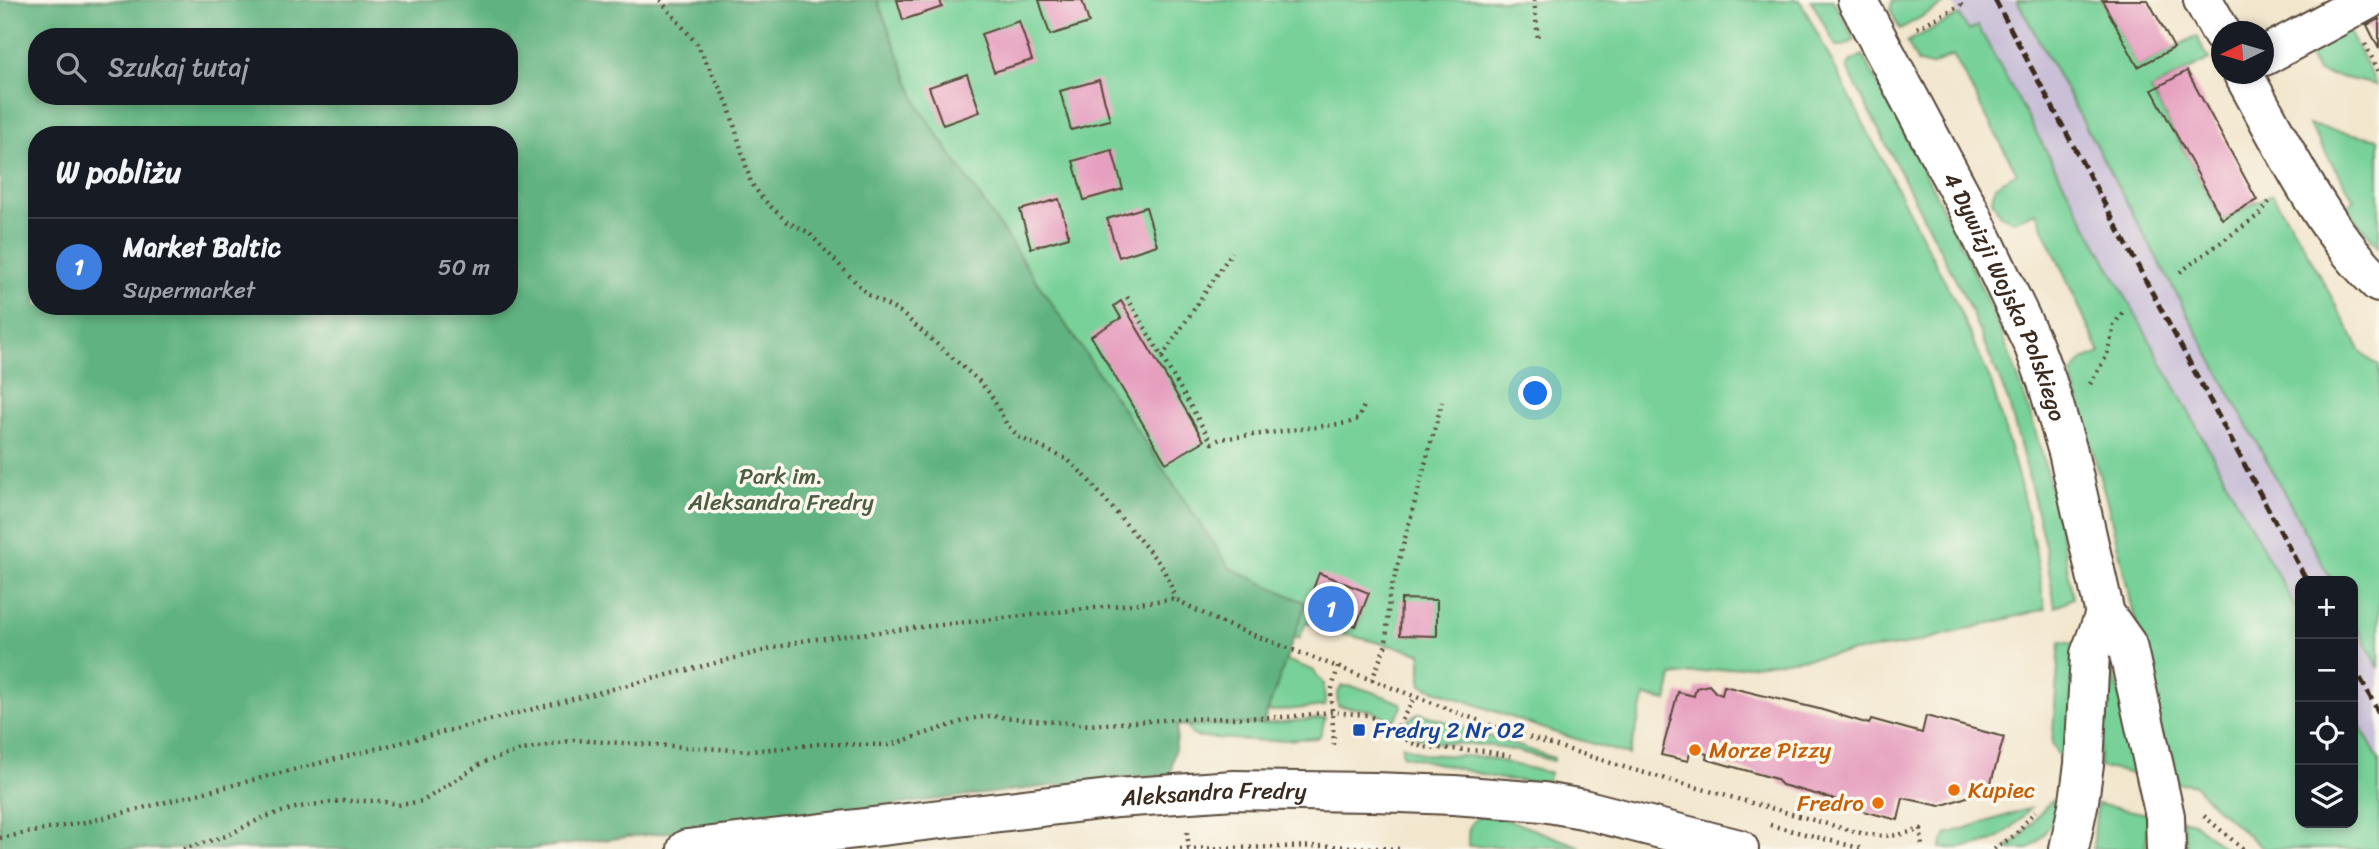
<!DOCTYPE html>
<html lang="pl">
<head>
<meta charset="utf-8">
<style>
	:root { --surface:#171b24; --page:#242831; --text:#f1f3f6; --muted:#9ea1a6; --line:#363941; --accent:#1a73e8 }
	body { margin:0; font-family:Sriracha,sans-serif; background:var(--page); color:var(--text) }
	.controls { position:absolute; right:21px; bottom:21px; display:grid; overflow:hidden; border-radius:14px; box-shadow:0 4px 10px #0003 }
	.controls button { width:63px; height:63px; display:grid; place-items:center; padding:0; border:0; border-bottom:2px solid var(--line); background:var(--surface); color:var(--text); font:35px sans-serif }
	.compass { position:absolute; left:2211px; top:21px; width:63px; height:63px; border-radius:50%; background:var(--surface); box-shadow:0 4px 10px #0003; rotate:265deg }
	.you { position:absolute; left:1536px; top:394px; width:24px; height:24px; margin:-18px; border:5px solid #fff; border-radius:50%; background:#1a73e8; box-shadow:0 0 0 10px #1a73e833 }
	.badge { display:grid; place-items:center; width:46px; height:46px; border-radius:50%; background:var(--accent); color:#fff; font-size:23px; font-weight:700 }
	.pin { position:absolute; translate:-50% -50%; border:4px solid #fff; box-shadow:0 2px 7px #0006 }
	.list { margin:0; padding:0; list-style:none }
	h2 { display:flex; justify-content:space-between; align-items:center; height:91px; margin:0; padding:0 28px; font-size:30px }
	h2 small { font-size:23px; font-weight:400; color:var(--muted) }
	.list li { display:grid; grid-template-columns:46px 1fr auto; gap:21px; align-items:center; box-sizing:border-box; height:98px; padding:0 28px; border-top:2px solid var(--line) }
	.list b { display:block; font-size:26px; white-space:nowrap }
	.list p { margin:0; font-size:23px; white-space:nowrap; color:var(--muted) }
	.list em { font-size:23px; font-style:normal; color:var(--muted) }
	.icon { flex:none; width:38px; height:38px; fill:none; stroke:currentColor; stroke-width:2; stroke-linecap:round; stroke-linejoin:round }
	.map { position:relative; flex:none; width:2379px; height:849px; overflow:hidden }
	.search { position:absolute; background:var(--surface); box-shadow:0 4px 10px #0003; left:28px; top:28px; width:490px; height:77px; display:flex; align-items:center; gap:18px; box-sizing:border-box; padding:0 24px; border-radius:28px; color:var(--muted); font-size:26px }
	.panel { position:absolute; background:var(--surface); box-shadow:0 4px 10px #0003; left:28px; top:126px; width:490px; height:189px; border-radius:28px }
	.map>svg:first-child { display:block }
	.industrial { fill:#c9bfd7 }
	.green { fill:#77d198; stroke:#597e5b; stroke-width:2 }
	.forest { fill:#61b380; stroke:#4e6e4f; stroke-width:2; fill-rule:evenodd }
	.building { fill:#e69fbf }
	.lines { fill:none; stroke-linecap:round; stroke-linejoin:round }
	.minor-casing { stroke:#564638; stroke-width:42 }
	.path { stroke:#564638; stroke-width:4.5; stroke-dasharray:2 5; stroke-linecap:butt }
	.minor { stroke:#fff; stroke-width:38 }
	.rail { stroke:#3b2a1e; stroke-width:5; stroke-dasharray:10 5; stroke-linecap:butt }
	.transit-dot { fill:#1a4fb4; stroke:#fbf7ec; stroke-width:2.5 }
	.food-dot { fill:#e8710a; stroke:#fbf7ec; stroke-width:2.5 }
	.labels { text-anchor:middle; stroke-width:7; stroke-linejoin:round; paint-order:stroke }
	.street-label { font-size:23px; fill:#3b2a1e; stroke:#fbf7ec }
	.park-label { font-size:23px; fill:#4d5c43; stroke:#fbf7ec }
	.transit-label { font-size:23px; fill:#164399; stroke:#fbf7ec; text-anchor:start }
	.food-label { font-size:23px; fill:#c56008; stroke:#fbf7ec; text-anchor:start }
</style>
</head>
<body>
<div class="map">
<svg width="2379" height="849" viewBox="0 0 2379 849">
	<rect width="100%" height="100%" fill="#fbf7ec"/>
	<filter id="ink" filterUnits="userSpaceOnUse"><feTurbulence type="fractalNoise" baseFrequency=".0143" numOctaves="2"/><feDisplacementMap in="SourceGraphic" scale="14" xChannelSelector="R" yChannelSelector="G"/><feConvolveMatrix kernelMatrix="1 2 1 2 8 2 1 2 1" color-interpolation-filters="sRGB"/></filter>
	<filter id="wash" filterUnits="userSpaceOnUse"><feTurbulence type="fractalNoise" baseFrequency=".00686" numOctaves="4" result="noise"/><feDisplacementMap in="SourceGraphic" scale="28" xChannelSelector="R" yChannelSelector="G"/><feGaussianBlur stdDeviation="1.57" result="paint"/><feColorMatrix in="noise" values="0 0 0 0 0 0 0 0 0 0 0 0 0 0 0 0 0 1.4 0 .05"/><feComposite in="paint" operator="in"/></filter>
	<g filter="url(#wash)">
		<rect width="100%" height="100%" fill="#f2e6cd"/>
		<path class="industrial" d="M1951,0h66l315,581h-32v35l-321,-589 -10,5z
			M2353,619l26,49v92l-26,-48z"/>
		<path class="green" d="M865,0h935l157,305 34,77 28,98 16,68 10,61 -140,36 -233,31 -5,25 -22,-5 -16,59 -79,-24 -129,-46v-32l-78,-19 -37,-12 -7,17 -29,-11 -370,-519z
			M1811,0h22l22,40 -11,6h-8z
			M1893,0h58l-51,29 -10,-19z
			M2017,0h85l36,67 58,-31 13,23 -58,31 71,130 50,-26 28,45 59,109 7,9 13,9v302l-26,-49v-38h-21z
			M1959,15l10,16 9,-5 322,590v207h53v-111l26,48v89h-115l-51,-44 -18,-20 -11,-2 -10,1 -67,-283 -36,-126 12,-15 17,-7 -64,-141 -22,9 -14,-6 -8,-15 3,-14 22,-13 -64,-118 -22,11 -13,-3 -11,-21z
			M2346,26l31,59 -59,-13 -14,-24z
			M1863,55c51,99 107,197 147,301 30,78 49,160 63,242l-18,9 -10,-61 -16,-68 -20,-74 -10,-26 -33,-78 -119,-232 4,-7z
			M2309,125l70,14v108l-34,-40 10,-6z
			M1233,640l80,30 11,14 1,22 -61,6z
			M2060,641l17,4 -8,116 -9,-4 -8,-12z
			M2108,648l32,127 -41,-8z
			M1342,686c19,-1 42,11 59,17l1,4 -9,15 -23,-12 -32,-4 -1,-12z
			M1420,713l134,45v3c-24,-6 -47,-14 -71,-16 -30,-3 -55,2 -81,-16l7,-10z
			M1325,718l-4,16 -4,4 -50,3 -70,-4 -6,-4 -4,-8 76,-1z
			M1402,745l21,9 60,3 67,16 -3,10 -46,-4 -99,-24z
			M2056,798l7,1c-6,13 -20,44 -35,50 -6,0 -16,0 -22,0l13,-10 28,-34z
			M2097,804l51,10 -2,35h-53z
			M2030,808c-27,34 -46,41 -90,40l7,-14z
			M1482,816l18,1 81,30 -113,-1c0,-15 -1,-25 14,-30z
			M2181,819l12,3 32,27h-37z"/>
		<path class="forest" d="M0,0h877l42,107 311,461 76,35 -43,121 -86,2c2,17 -6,31 -6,49l-80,6 -562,68h-529zM37,37h472v59h-472zM37,135h472v171h-472z"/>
		<g id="blocks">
			<path class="building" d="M897,0h43l2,7 -39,13z
				M1039,0h43l7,23 -39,12z
				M2102,0h46l26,48 -36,19z
				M2379,19v30l-12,-24z
				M1019,21l13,39 -38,12 -13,-38z
				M2187,71l70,129 -35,19 -70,-129z
				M967,74l13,38 -37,13 -14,-38z
				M1099,80l11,40 -39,10 -11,-39z
				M1112,150l11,39 -39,11 -11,-39z
				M1059,199l10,38 -38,11 -11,-38z
				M1146,207l11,38 -38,12 -12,-38z
				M1121,301l83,140 -38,22 -75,-127 30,-18 -7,-12z
				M1319,573l50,20 -13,33 -49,-20z
				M1401,599l36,1v36l-37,-1z
				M1709,685l7,8 6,2 2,-9 95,23 50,15 2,-5 51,14 4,-17 78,21 -16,56 -14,-4 -1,6 -33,11 -37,-8 -5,22 -51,-13 1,-4 -66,-18 -6,-6 -70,-20 1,-5 -16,-5 -3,12 -27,-6 17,-63 16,4 2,-8z"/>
		</g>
	</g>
	<g filter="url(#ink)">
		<use href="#blocks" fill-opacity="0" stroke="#564638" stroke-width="2"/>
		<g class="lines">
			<defs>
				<g id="minor">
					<path id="s1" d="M1857,0l112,210 64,134 14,38 21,70 37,162 22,31 38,171 1,33"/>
					<path d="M2203,0l19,34"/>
					<path d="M2264,56l104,-56"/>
					<path d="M2243,74c38,67 79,156 136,209"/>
					<path id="s2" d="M687,849l430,-51 117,-8 140,2 80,3 89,7 40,7 156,40"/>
					<path d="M2069,849l10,-48 5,-37 6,-110 15,-40"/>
				</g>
			</defs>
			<use href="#minor" class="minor-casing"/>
			<path class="path" d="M660,0l37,44 31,60 23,79 12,16 24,23 21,10 59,62 33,18 79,69 12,14 16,30 12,12 49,23 16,15 77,90 9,18 5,16
				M1534,0l4,39
				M1917,28l44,-23 -2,-5
				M2365,44l14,28
				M2180,272l80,-58 9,-12
				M1127,297l85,146 8,-4 128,-16 10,-4 6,-13
				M1162,357l70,-105
				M2090,384l17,-29 7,-30 10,-15
				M1372,680l14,-36 3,-47 53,-195
				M1398,726l17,-29
				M1334,745l-3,-53 7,-25
				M2204,816l39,33
				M1770,825l93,24
				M1187,832l2,17
				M0,838l91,-17 715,-181 369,-41 47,24 268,102 137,43 229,64c27,6 39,5 65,-3l1,20
				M183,849l43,-13 38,-19 35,-10 40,-6h42l17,4 25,-4 59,-38 36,-12 56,-11 178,11 68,-7 70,1 80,-26 20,-3 100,9 87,-6 110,-2 45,-5 35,3 20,10 24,18 12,4 61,4 31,6
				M1180,849l148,-3 73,3
				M1994,849l22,-15 19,-23"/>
			<use href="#minor" class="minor"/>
			<path class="rail" d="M1995,0l312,581
				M2353,665l26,48"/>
		</g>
	</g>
	<rect class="transit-dot" x="1352" y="723" width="14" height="14" rx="3.5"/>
	<g class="food-dot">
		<circle cx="1695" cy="750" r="7"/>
		<circle cx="1954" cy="790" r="7"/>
		<circle cx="1878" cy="803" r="7"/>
	</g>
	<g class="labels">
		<g class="street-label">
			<text dy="8" stroke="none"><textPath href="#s1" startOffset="332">4 Dywizji Wojska Polskiego</textPath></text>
			<text dy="8" stroke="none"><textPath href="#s2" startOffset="530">Aleksandra Fredry</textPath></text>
		</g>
		<g class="park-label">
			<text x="781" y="484">Park im.<tspan x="781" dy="26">Aleksandra Fredry</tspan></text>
		</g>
		<g class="transit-label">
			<text x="1373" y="738">Fredry 2 Nr 02</text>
		</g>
		<g class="food-label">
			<text x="1709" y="758">Morze Pizzy</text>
			<text x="1968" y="798">Kupiec</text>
			<text x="1864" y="811" text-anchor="end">Fredro</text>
		</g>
	</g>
</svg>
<div class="controls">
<button>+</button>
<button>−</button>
<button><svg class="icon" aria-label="locate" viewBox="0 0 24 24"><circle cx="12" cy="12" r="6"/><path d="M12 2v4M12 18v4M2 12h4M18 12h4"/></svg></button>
<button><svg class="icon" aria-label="layers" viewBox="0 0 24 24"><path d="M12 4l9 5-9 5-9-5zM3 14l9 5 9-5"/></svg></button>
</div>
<svg class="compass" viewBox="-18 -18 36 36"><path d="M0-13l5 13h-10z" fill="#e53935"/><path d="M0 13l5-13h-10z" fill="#9ea1a6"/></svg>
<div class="you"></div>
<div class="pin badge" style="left:1331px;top:609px;background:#3f7fe0">1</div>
<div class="search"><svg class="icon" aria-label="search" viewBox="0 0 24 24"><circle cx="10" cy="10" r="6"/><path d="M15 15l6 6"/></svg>Szukaj tutaj</div>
<section class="panel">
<h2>W pobliżu<small></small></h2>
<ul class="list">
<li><span class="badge" style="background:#3f7fe0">1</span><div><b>Market Baltic</b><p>Supermarket</p></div><em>50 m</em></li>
</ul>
</section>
</div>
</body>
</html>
